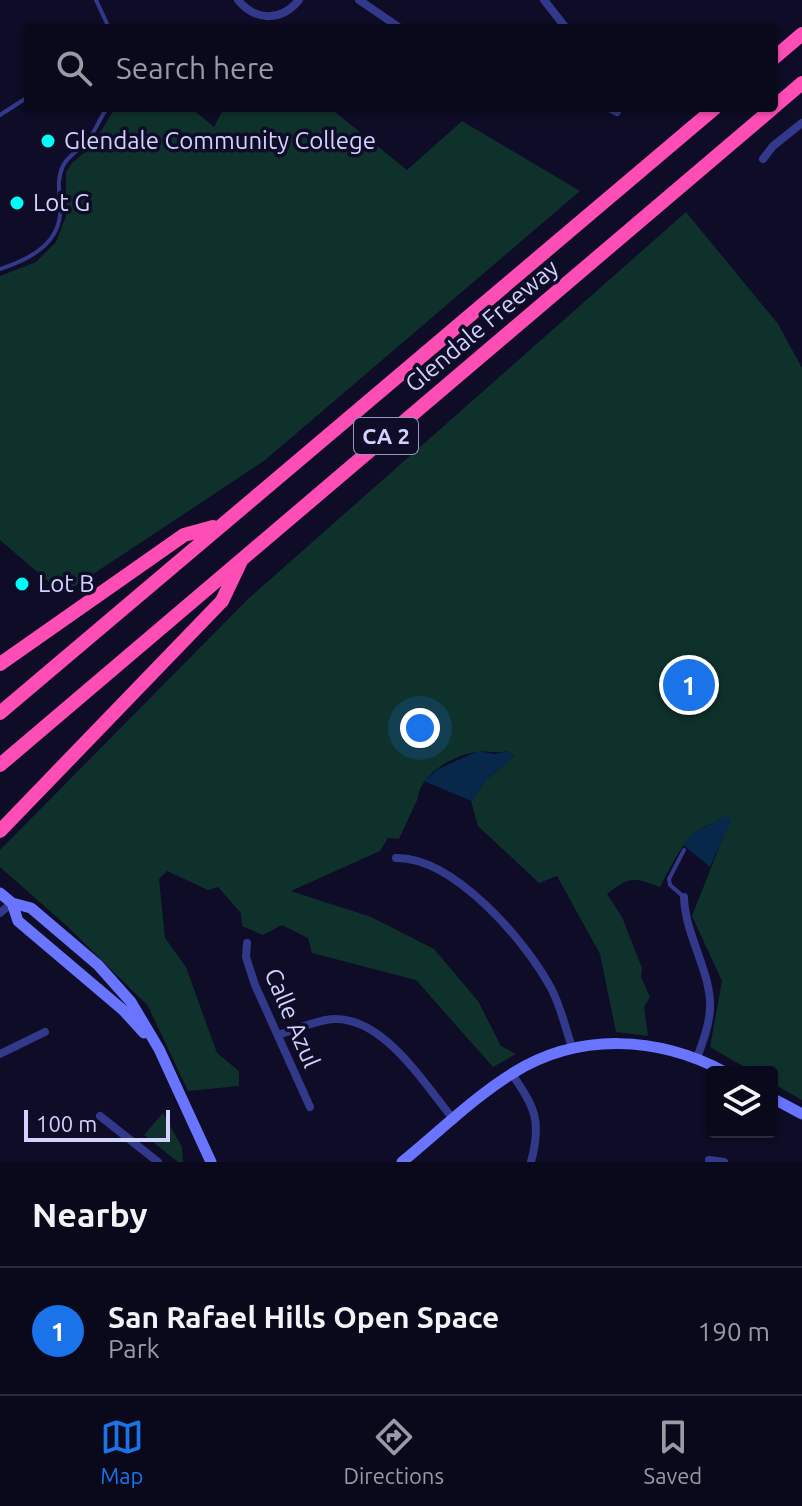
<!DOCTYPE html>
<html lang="en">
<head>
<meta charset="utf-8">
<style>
	:root { --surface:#0a091c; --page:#181729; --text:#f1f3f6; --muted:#999aa3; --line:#2a2a3b; --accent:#1a73e8 }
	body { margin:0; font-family:Ubuntu,sans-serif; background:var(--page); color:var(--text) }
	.controls { position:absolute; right:24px; bottom:24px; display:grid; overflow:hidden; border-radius:8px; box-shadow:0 2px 6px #0004 }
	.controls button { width:72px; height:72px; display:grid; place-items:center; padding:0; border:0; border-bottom:2px solid var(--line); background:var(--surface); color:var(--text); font:40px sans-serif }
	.scale { position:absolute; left:24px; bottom:20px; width:146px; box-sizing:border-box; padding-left:8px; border:4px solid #d2d2ff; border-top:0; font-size:22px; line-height:28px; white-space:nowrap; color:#d2d2ff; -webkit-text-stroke:6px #0e0c26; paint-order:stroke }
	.you { position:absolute; left:420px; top:728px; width:28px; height:28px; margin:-20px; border:6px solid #fff; border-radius:50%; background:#1a73e8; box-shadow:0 0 0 12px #1a73e833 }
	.badge { display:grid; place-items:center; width:52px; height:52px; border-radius:50%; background:var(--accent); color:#fff; font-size:26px; font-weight:700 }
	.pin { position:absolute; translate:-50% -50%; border:4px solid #fff; box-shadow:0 2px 8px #0006 }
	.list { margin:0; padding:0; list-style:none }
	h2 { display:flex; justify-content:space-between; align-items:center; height:104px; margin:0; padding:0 32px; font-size:34px }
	h2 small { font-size:26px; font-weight:400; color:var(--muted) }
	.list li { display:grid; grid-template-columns:52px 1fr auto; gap:24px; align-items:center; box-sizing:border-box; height:128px; padding:0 32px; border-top:2px solid var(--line) }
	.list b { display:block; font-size:30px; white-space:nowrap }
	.list p { margin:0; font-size:26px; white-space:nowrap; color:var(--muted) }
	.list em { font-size:26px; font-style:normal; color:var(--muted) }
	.icon { flex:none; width:44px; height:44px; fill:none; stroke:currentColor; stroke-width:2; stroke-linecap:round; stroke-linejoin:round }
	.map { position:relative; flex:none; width:802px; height:1162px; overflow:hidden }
	.search { position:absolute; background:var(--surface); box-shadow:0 2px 6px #0004; left:24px; right:24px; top:24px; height:88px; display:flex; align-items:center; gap:20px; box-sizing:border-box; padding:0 28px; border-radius:8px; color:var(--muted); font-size:30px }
	.sheet { height:232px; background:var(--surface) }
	nav { display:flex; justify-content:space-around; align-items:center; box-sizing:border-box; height:112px; border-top:2px solid var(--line); background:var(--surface); font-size:22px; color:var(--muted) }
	nav a { display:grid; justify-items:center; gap:4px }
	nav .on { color:var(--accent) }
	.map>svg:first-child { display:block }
	.green { fill:#0f312c }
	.water { fill:#07274b }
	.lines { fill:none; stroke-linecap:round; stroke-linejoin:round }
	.lane { stroke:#33398a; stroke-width:4 }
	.street { stroke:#33398a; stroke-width:8 }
	.secondary { stroke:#6975ff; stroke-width:11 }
	.highway { stroke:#ff4db6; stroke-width:14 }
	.poi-dot { fill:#00fdfa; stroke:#0e0c26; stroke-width:3 }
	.labels { text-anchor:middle; stroke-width:7; stroke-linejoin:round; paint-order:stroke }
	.shield { fill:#0e0c26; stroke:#9797be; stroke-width:2 }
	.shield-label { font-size:22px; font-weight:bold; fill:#d2d2ff }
	.poi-label { font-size:24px; fill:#d2d2ff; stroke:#0e0c26; text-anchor:start }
	.street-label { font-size:24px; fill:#d2d2ff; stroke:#0e0c26 }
</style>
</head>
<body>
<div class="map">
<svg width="802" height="1162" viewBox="0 0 802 1162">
	<rect width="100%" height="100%" fill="#0e0c26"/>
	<path class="green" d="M115,108h76l23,19 10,-19h106l77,62 55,-49 118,70 -316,270 -201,133 -63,-54v-264l36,-14 20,-20 10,-26v-44l6,-9 20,-17z
		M686,212l92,112 24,44v732l-30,-17v-11h-19l-43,-25 12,-66 -30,-65 38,-96c-41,2 -52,34 -70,67 -26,-10 -31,-11 -53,7l15,23 20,51 -1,9 9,20 -6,10 4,29 -32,-4 -16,-78 -43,-78 -18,7 -61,-57 -7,-25 15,-21 28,-24 -7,-5c-11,3 -22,-1 -32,1 -22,4 -55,22 -57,46l-19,41 -11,-1 -8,13 -89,40 80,26 63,32 44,52 23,45 15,8 -23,13 -77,-87 -104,-27 -4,-15 -26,-13 -19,10 -21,-9 -1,-13 -23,-26 -10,3 -41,-19 -8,8 6,59 21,29 31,86 22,18v15l-51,5 -40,-85 -80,-79 -68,-60v-17l248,-251z
		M163,1113l19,34 1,15h-5l-34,-27z"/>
	<path class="water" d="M478,751l17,3 12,-3 7,5 -28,24 -15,21 -47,-20 14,-12z
		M726,816l5,5 -21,46 -27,-22 12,-13z"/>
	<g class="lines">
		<path class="lane" d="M96,0l13,28
			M0,115l28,-18
			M0,269c31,-10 64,-27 60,-66 -1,-13 -3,-25 3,-37 5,-11 17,-16 25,-26 8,-10 12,-22 19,-32
			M684,897l-14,-12 -1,-6 15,-29"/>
		<path class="street" d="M238,0c18,22 44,21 61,0
			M359,0l41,28
			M544,0l22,28
			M609,108l8,4
			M763,159l10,-13 29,-23
			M396,858c58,-1 131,84 156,132 9,18 14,39 20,58
			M684,897c1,39 28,76 26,112 -1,17 -7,32 -13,49
			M0,913l12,-10
			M247,943l-1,14 9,28 55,122
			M278,1035c16,-5 32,-12 48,-15 54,-10 98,64 128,100
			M0,1054l45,-22
			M512,1074c23,34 30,47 19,88
			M100,1116l58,46
			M709,1160l15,2"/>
		<path class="secondary" d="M0,893l12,10 6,18 105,89 21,23
			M12,903l19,5 67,57 33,37 28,47 52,113
			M772,1098l30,16
			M402,1162c37,-30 72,-65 111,-89 66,-41 145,-37 212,-1"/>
		<path class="highway" d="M774,58l28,-24
			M774,107l28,-24
			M0,664l184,-129 29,-8
			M0,713l715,-605
			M0,765l773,-657
			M0,831l222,-230 19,-40"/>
	</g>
	<g class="poi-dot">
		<circle cx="48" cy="141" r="8"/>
		<circle cx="17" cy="203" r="8"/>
		<circle cx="22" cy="584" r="8"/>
	</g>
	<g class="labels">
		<rect class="shield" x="354" y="418" width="64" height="36" rx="6"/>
		<g class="shield-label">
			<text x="386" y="444">CA 2</text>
		</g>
		<g class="poi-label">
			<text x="64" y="149">Glendale Community College</text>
			<text x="33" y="211">Lot G</text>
			<text x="38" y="592">Lot B</text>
		</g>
		<g class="street-label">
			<text transform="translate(482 326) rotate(-40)" y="8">Glendale Freeway</text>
			<text transform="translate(292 1018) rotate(67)" y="8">Calle Azul</text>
		</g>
	</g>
</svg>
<div class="controls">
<button><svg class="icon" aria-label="layers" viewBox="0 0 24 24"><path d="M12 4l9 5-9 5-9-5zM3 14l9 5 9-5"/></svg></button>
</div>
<div class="scale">100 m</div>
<div class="you"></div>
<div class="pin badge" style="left:689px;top:685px">1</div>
<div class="search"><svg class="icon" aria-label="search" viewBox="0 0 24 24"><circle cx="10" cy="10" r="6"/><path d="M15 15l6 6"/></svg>Search here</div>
</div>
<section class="sheet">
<h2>Nearby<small></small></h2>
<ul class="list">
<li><span class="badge">1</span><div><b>San Rafael Hills Open Space</b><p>Park</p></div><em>190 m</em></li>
</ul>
</section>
<nav>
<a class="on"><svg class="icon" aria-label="map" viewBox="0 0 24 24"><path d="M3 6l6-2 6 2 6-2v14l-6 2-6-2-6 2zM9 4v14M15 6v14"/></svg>Map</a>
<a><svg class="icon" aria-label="directions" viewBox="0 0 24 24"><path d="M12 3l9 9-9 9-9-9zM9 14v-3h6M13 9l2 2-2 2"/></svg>Directions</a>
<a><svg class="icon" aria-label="saved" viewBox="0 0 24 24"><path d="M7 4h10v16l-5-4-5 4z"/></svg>Saved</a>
</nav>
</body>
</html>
